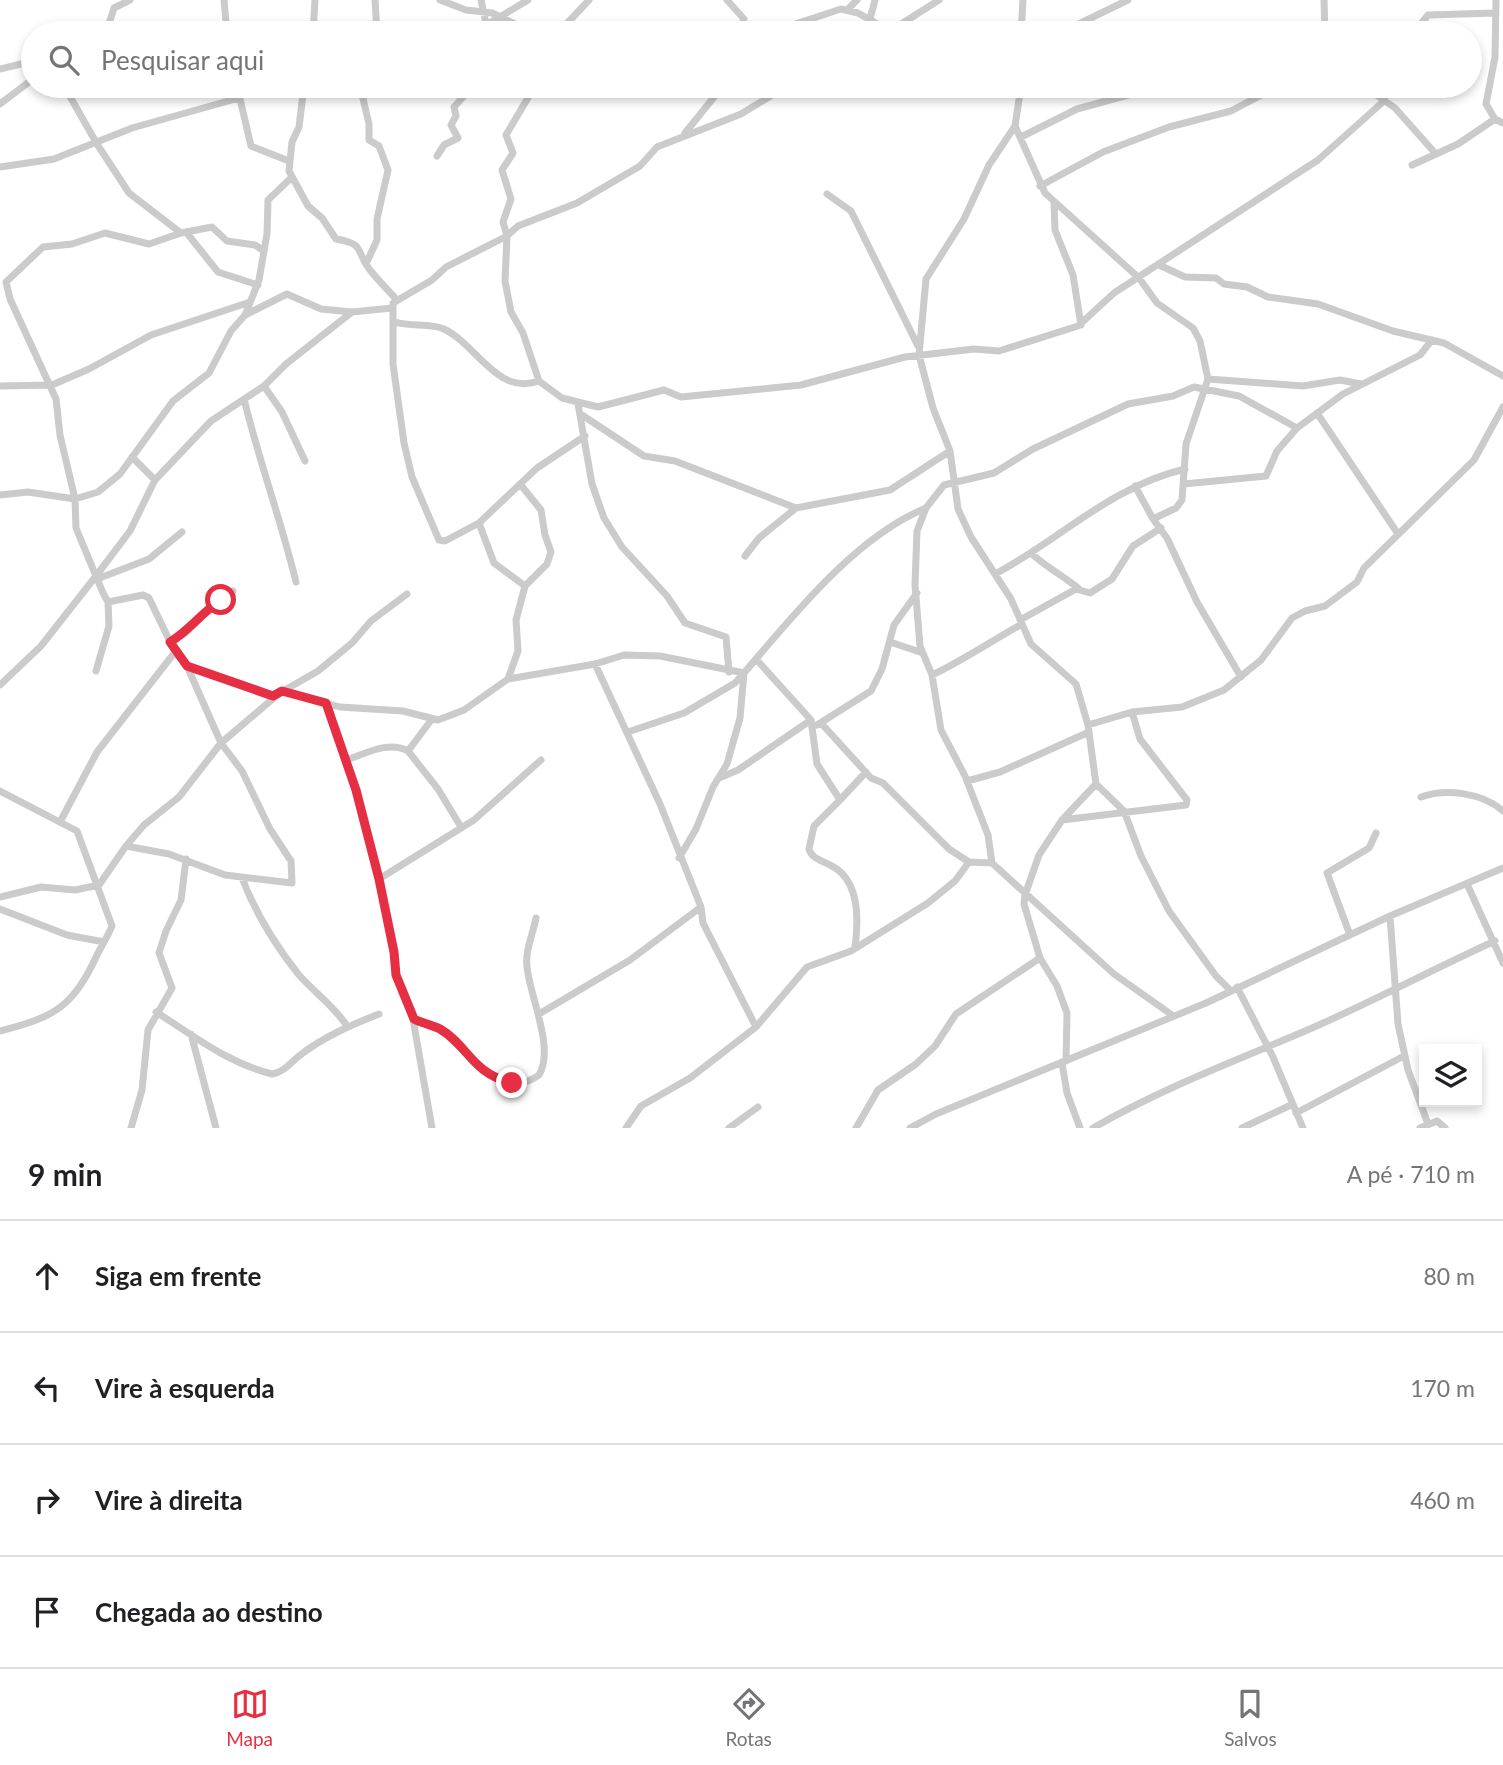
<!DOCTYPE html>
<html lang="pt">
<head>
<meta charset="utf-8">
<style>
	:root { --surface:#fff; --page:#f6f6f6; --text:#202124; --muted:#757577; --line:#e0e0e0; --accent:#e62f43 }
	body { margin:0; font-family:Lato,sans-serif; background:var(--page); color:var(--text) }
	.controls { position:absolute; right:21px; bottom:21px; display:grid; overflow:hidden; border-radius:0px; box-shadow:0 4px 10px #0003 }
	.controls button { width:63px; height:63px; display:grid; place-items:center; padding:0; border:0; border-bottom:2px solid var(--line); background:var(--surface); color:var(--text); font:35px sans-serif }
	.stop { position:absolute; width:21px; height:21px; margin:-16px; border:5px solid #e62f43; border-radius:50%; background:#fff }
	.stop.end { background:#e62f43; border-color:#fff; box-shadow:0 2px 7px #0008 }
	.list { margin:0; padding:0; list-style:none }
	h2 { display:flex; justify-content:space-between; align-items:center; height:91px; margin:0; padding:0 28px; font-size:30px }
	h2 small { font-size:23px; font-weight:400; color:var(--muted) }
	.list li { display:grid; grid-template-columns:46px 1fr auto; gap:21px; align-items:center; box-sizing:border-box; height:112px; padding:0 28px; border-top:2px solid var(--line) }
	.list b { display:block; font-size:26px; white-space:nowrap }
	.list em { font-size:23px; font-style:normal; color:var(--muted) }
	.icon { flex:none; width:38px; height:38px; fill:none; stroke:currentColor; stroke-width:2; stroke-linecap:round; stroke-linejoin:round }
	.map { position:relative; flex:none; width:1503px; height:1128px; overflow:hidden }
	.search { position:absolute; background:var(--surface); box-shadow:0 4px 10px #0003; left:21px; right:21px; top:21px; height:77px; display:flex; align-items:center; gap:18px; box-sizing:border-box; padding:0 24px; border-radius:38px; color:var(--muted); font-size:26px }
	.sheet { height:539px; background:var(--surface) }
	nav { display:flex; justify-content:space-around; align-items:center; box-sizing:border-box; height:98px; border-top:2px solid var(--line); background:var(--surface); font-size:19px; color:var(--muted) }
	nav a { display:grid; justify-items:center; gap:4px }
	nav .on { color:var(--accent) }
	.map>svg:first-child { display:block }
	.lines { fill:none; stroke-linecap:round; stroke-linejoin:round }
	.street { stroke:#cbcbcb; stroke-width:7 }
	.route { stroke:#e62f43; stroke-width:9 }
</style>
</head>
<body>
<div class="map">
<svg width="1503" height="1128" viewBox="0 0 1503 1128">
	<rect width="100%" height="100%" fill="#fff"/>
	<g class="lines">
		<path class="street" d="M224,0l3,33
			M375,0l2,33
			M440,0l26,10 26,3 27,13h19l9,7
			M481,0l7,33
			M727,0l17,19 -3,8 -8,6
			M1324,0l1,33
			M1496,0l-1,57 -9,47 9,15 8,4
			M848,9l9,-9
			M870,19l5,-19
			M488,24l40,-24
			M106,33l8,-25 16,-8
			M313,33l2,-33
			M558,33l31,-33
			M768,33l73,-24 17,4 32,18
			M887,33l52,-33
			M1021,33l2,-33
			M1060,33l68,-33
			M1385,33l32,-6
			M1414,33l14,-18 67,-2
			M0,69l33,-8
			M64,86l33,58 32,49 52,40
			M237,86l14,60 38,15
			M304,86l-5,41 -7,15 -3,29 19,35 14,12 14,21c30,5 19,12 34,31 8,10 17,19 26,29
			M360,86l9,38v16l10,6 9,24 -11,49v21l-11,24
			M524,86l5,10 -23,39 7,18 -11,17 9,29 -8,23 4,14 -2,45 6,31 12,21 16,48 23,17 36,9 66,-17 17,7 120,-12 104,-28 69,-8 25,2 79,-25 36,-33 204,-133 66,-59 5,-15
			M1021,86l-6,40 -26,39 -25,54 -38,60 -7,76 14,53 17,43 8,58 13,28 40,62 20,45 45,40 12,41 8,59 -34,36 -23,35 -14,40 -1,9 16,54 17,28 10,27 -1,48
			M1364,86l31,22 40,45
			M0,104l33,-25
			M1015,126l30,67 94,85 18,25 36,25 7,13 8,38 -22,65 -4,56 -6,8 -23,11 14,19 30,64 44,75
			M685,133l38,-47
			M1021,137l56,-28 84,-23
			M437,156l7,-11 14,-7 -7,-13 5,-9 -2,-9 19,-21
			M1412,165l46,-21 37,-25
			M0,167l54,-8 78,-31 107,-30
			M1040,186l63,-34 66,-25 62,-16 47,-25
			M827,194l24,17 67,135
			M1054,202l1,28 18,45 8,50
			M186,232l32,40 40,13
			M1159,265l26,12 31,1 8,6 23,3 21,10 50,7 75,27 51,12 59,33
			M245,315l42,-21 34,15 31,3 40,-4
			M395,322c15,5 35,1 49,7 33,16 53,67 95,52
			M1208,379l95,7 37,-6 21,4
			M0,386l52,-1 37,-16 62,-34 99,-33
			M264,386l18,26 23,49
			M244,399c15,62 37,121 52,183
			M578,404l14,80 12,34 18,29 45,49 18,27 41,14 3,35
			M1317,413l81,121
			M582,415l62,41 31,5 121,47 94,-18 60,-39
			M585,436l-48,32 -58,55 -34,18 -6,-1 -27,-63 -8,-34 -11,-79v-61l39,-23 14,-13 61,-31 11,-10 59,-23 63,-37 17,-19 84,-33 46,-28
			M132,457l23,23
			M1184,484l82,-8 11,-25 20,-23 46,-34 77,-39 12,-15
			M1135,486l18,33
			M0,495l28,-3 47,7 23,-7 22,-18 53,-73 36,-28 22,-42 14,-16 14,-35 8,-46 1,-34 23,-22
			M479,523l15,40 31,23
			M1032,554c14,13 30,21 46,34
			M745,556l14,-18 37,-30
			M997,573c63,-34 115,-87 188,-104
			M97,579l52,-20 33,-27
			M1020,620l56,-31 14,4 22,-14 21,-33 28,-18
			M170,642l15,-9 25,-26 23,-16
			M890,642l33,11
			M756,659l55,61 6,44 23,36 -26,26 -5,23c3,10 12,11 21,16 30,14 29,53 25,82
			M595,664l65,140 41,103 2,16 53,104
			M187,666l86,30
			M96,671l13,-45 -1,-24
			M932,675c32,-15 59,-34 90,-51
			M508,679l10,-28 -2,-31 9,-34 22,-22 4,-12 -6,-17 -4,-25 -21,-26
			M0,685l41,-39 55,-70 34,-45 25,-51 56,-59 53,-35 22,-22 66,-52
			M283,691l35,-20 34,-28 19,-22 36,-27
			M326,703l30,87 18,67 20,95 2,23 17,44 19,109
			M821,723l50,55 12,5 66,66 20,13
			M817,725l54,-34 11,-22 12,-44 23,-32
			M1088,725l44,-13 50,-5 42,-17 37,-30 31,-42 13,-7 20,-5 32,-24 7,-14 110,-108 29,-53
			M628,732l56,-19 51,-30 8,-9
			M408,751l24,-32
			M346,760c19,-6 43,-20 62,-9l30,38 23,38
			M719,778l19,-8 73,-50
			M967,781l33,-9 89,-40
			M1096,784l28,27 17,45 28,55 47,65 13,13
			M0,791l77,40 35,95c-4,10 -10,19 -15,29 -24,52 -42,62 -97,76
			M1421,797c25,-9 62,-4 82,14
			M840,800l26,-28
			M1062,820l124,-15 1,-5 -47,-61 -8,-27
			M60,822l37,-70 78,-100
			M126,846l43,8 56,21 67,8 -1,-22 -21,-32 -28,-58 -21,-28 -34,-77 -12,-14 -26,-54 -6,-3 -35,7 -5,-9 -27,-65 -1,-29 -15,-64 -4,-36 -46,-100 -4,-17 37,-35 29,-3 33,-11 44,11 32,-11 31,-6 15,14 28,4 9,6
			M679,858l17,-29 17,-42 14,-23 13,-46 4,-45
			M242,878c14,36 33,67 57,97 16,18 35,31 48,51
			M379,879l95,-59 67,-60
			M1467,884l36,79
			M0,897l41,-10 34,3 24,-5 27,-39 18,-21 35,-28 42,-54 61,-52 58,16 63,4 35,9 26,-10 44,-31 87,-15 29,-9 36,1 84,17c49,-57 111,-136 182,-165
			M0,909l67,26 37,7
			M1390,916l8,108 10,46 20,54
			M1350,935l-23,-62 42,-25 7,-15
			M1237,987l36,70 30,71
			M156,1012c38,24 72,51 116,62 11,-1 18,-11 27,-18 24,-19 52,-31 80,-42
			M539,1014l91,-54 71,-53
			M1172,1015l-58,-41 -122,-111 -4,-28 -23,-59 -24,-46 -9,-55 -12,-29 -5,-61 2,-54 9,-23 18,-23 50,-12 39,-24 95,-45 45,-8 21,-9 45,9 58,32
			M413,1019c10,4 23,6 31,13 25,20 57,71 95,43 16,-27 -9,-78 -12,-108 -2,-17 6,-33 9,-49
			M191,1034l25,94
			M1062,1063l5,30 13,35
			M1296,1113l108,-57
			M131,1128l11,-38 6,-60 24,-42 -13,-35 7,-22 15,-31 5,-41
			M626,1128l15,-22 49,-28 66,-51 51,-60 44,-16 77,-48 27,-22 14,-19 23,1
			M729,1128l29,-21
			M856,1128l22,-38 38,-26 19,-18 21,-32 84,-56
			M910,1128l26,-14 270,-111 184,-87 113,-48
			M1093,1128c69,-40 145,-68 219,-100 62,-27 121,-59 183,-87
			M1242,1128l51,-24
			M1420,1128l17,-7 8,7"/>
	</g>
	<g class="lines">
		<path class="route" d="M221,600c-19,12 -31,30 -51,42l17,24 86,30 9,-5 44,12 30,87 23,89 15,73 2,23 18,44c8,4 18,6 26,10 28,16 31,44 72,54"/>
	</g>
</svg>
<div class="controls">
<button><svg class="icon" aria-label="layers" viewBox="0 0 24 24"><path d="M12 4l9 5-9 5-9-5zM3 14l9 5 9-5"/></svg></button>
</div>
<div class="stop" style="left:221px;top:600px"></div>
<div class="stop end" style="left:512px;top:1083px"></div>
<div class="search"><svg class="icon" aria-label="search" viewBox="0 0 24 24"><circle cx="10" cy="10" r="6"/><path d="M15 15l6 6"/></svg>Pesquisar aqui</div>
</div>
<section class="sheet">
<h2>9 min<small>A pé · 710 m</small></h2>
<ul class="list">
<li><svg class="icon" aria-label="ahead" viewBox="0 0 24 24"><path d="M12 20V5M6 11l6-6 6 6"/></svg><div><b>Siga em frente</b></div><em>80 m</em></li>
<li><svg class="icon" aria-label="left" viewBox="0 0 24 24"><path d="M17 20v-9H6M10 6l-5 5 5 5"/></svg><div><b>Vire à esquerda</b></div><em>170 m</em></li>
<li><svg class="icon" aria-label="right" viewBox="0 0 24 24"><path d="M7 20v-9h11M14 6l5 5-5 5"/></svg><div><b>Vire à direita</b></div><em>460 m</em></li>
<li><svg class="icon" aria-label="arrive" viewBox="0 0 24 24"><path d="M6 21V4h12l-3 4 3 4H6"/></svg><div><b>Chegada ao destino</b></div></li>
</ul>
</section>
<nav>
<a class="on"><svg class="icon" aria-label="map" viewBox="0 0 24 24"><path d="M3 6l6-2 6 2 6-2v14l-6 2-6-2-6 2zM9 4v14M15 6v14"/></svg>Mapa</a>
<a><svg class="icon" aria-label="directions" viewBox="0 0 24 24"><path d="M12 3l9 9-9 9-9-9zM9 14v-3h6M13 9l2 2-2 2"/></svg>Rotas</a>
<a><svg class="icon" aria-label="saved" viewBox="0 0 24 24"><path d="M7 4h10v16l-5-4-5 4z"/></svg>Salvos</a>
</nav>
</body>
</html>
